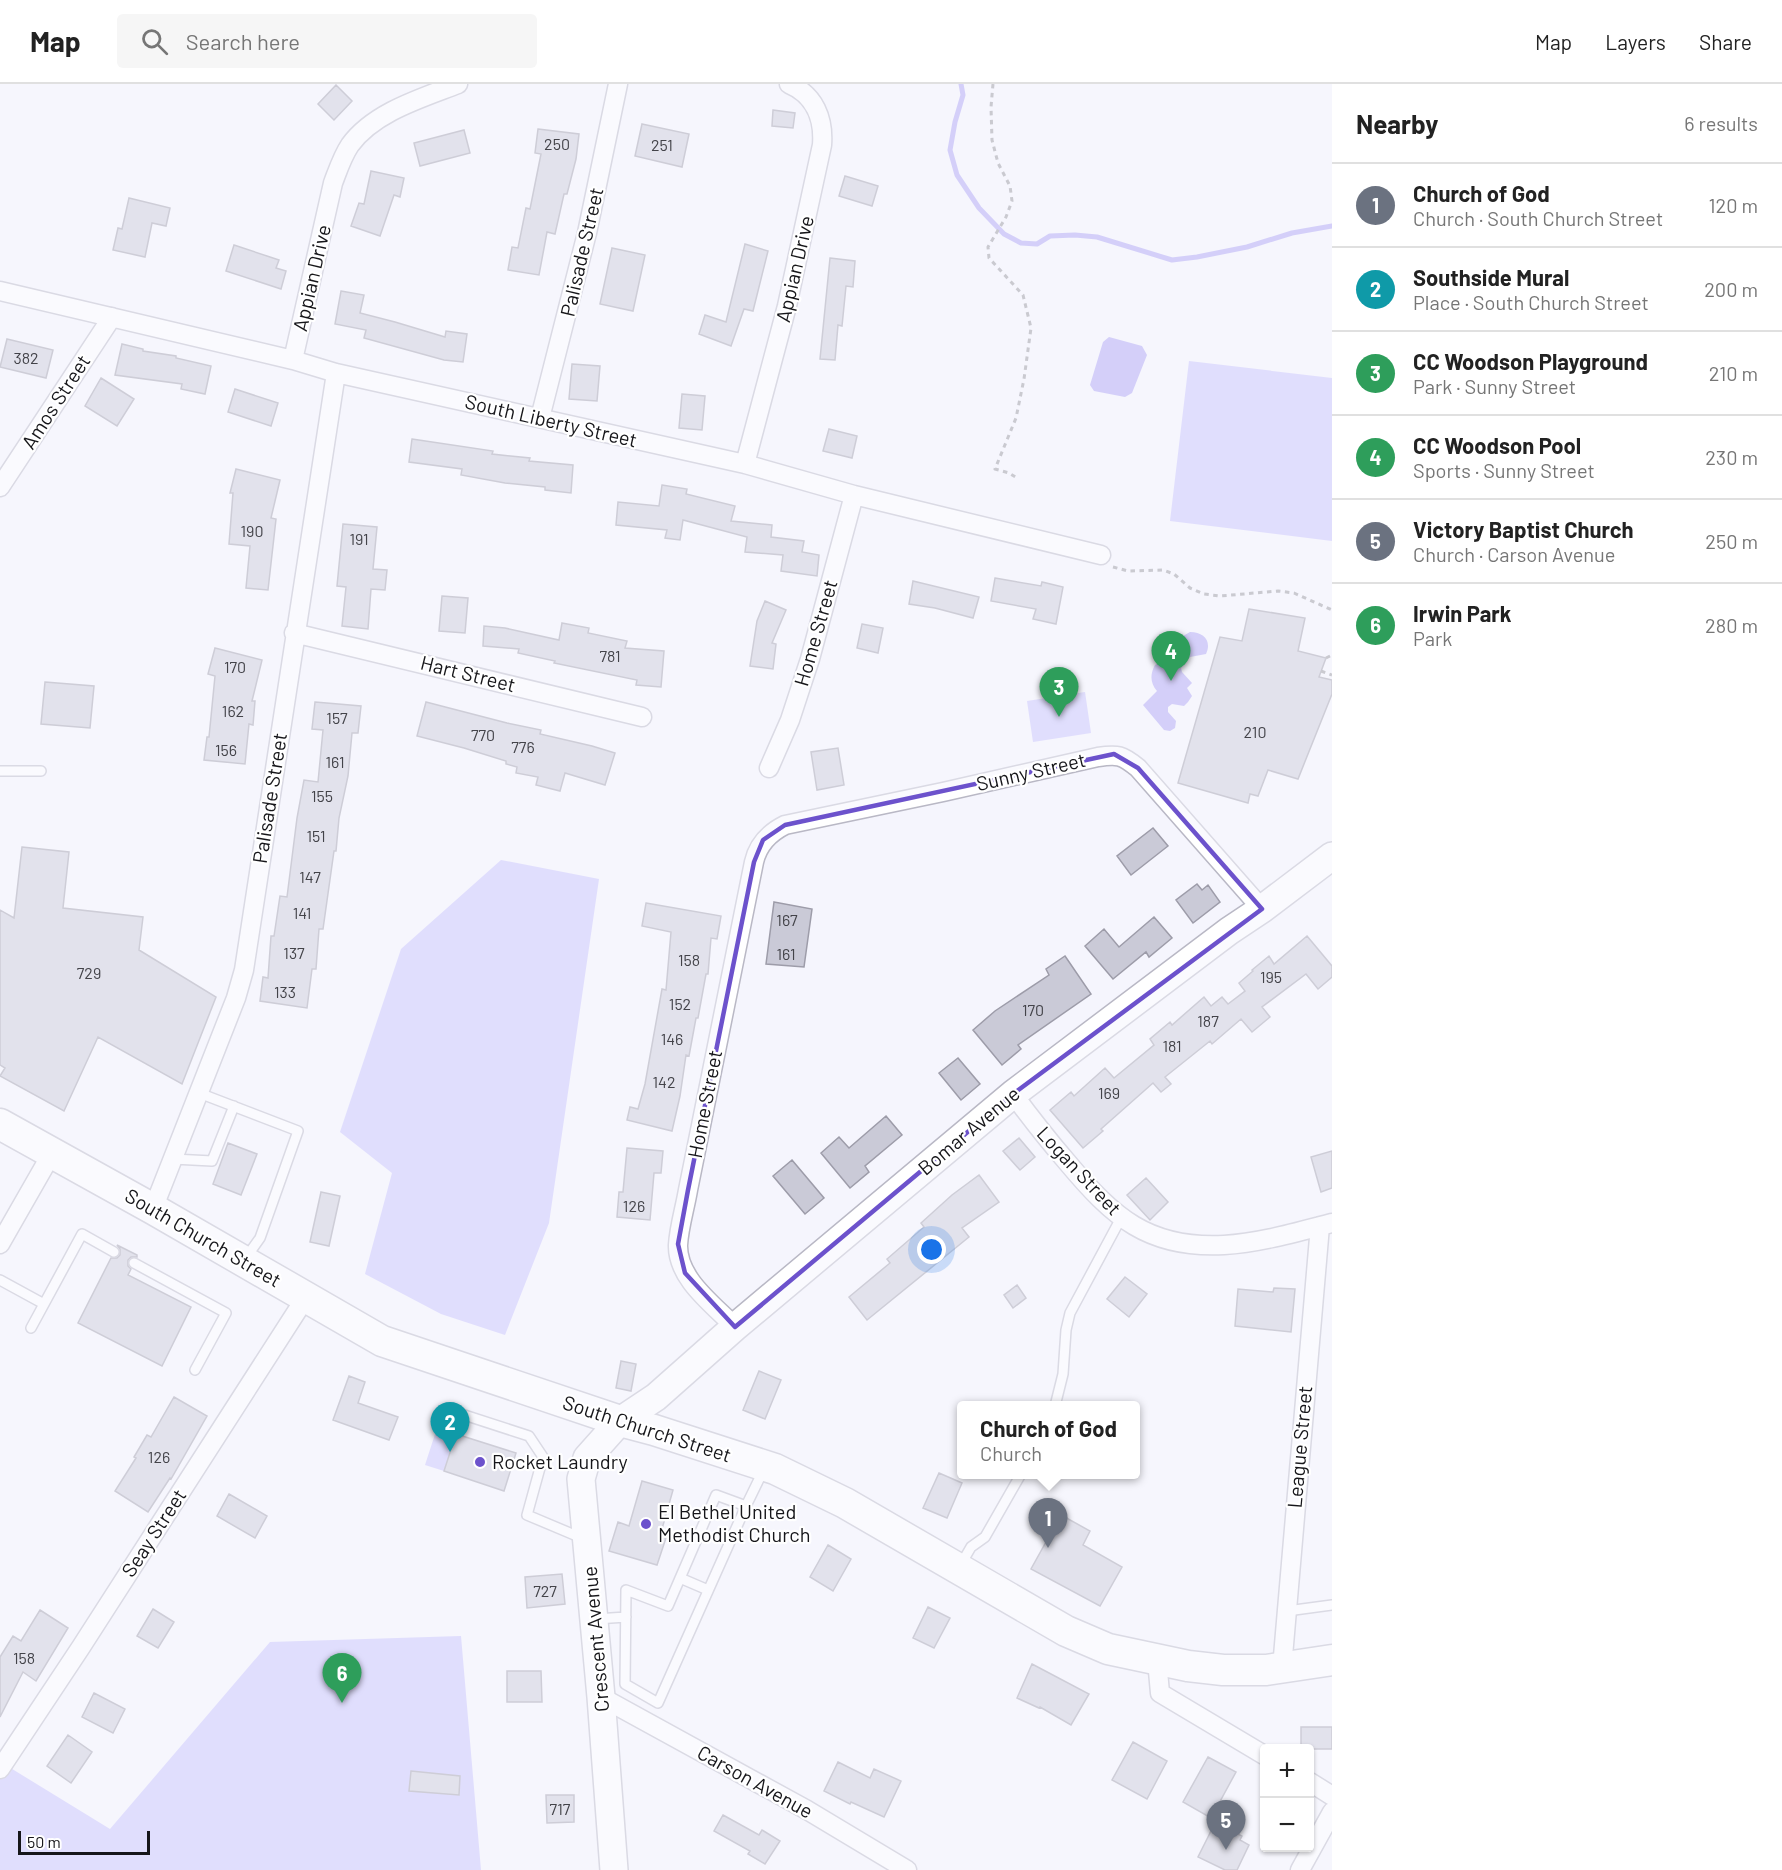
<!DOCTYPE html>
<html lang="en">
<head>
<meta charset="utf-8">
<style>
	:root { --surface:#fff; --page:#f6f6f6; --text:#222; --muted:#767676; --line:#e0e0e0; --accent:#ea580c }
	body { margin:0; font-family:Barlow,sans-serif; background:var(--page); color:var(--text) }
	.controls { position:absolute; right:18px; bottom:18px; display:grid; overflow:hidden; border-radius:6px; box-shadow:0 2px 4px #0004 }
	.controls button { width:54px; height:54px; display:grid; place-items:center; padding:0; border:0; border-bottom:2px solid var(--line); background:var(--surface); color:var(--text); font:30px sans-serif }
	.scale { position:absolute; left:18px; bottom:15px; width:132px; box-sizing:border-box; padding-left:6px; border:3px solid #16161a; border-top:0; font-size:16px; line-height:21px; white-space:nowrap; color:#16161a; -webkit-text-stroke:4px #fff; paint-order:stroke }
	.you { position:absolute; left:932px; top:1166px; width:21px; height:21px; margin:-15px; border:4px solid #fff; border-radius:50%; background:#1a73e8; box-shadow:0 0 0 9px #1a73e833 }
	.badge { display:grid; place-items:center; width:39px; height:39px; border-radius:50%; background:var(--accent); color:#fff; font-size:20px; font-weight:700 }
	.pin { position:absolute; translate:-50% -50px; filter:drop-shadow(0 2px 3px #0008) }
	.pin::after { content:''; position:absolute; top:32px; width:21px; height:18px; background:inherit; clip-path:polygon(0 0,100% 0,50% 100%) }
	.popup { position:absolute; left:957px; top:1317px; width:183px; height:78px; box-sizing:border-box; display:grid; place-content:center; border-radius:6px; background:var(--surface); filter:drop-shadow(0 2px 4px #0005); font-size:20px; white-space:nowrap; color:var(--muted) }
	.popup b { font-size:22px; color:var(--text) }
	.popup::after { content:''; position:absolute; left:50%; top:100%; margin-left:-12px; border:12px solid transparent; border-top-color:var(--surface) }
	.list { margin:0; padding:0; list-style:none }
	h2 { display:flex; justify-content:space-between; align-items:center; height:78px; margin:0; padding:0 24px; font-size:26px }
	h2 small { font-size:20px; font-weight:400; color:var(--muted) }
	.list li { display:grid; grid-template-columns:39px 1fr auto; gap:18px; align-items:center; box-sizing:border-box; height:84px; padding:0 24px; border-top:2px solid var(--line) }
	.list b { display:block; font-size:22px; white-space:nowrap }
	.list p { margin:0; font-size:20px; white-space:nowrap; color:var(--muted) }
	.list em { font-size:20px; font-style:normal; color:var(--muted) }
	.icon { flex:none; width:33px; height:33px; fill:none; stroke:currentColor; stroke-width:2; stroke-linecap:round; stroke-linejoin:round }
	.map { position:relative; flex:none; width:1332px; height:1786px; overflow:hidden }
	header { display:flex; align-items:center; gap:36px; box-sizing:border-box; height:84px; padding:0 30px; background:var(--surface); border-bottom:2px solid var(--line) }
	header strong { font-size:28px }
	nav { display:flex; gap:33px; margin-inline-start:auto; font-size:21px }
	.search { width:420px; height:54px; background:var(--page); display:flex; align-items:center; gap:15px; box-sizing:border-box; padding:0 21px; border-radius:6px; color:var(--muted); font-size:22px }
	main { display:flex }
	aside { flex:1; background:var(--surface) }
	.map>svg:first-child { display:block }
	.green { fill:#c6c1fd }
	.water { fill:#aaa1f3 }
	.lines { fill:none; stroke-linecap:round; stroke-linejoin:round }
	.stream { stroke:#aaa1f3; stroke-width:5 }
	.building { fill:#cacad7; stroke:#9d9ca9; stroke-width:1.5 }
	.lane-casing { stroke:#b9b8c5; stroke-width:12 }
	.street-casing { stroke:#b9b8c5; stroke-width:21 }
	.secondary-casing { stroke:#b9b8c5; stroke-width:30 }
	.primary-casing { stroke:#b9b8c5; stroke-width:33 }
	.path { stroke:#94949a; stroke-width:3; stroke-dasharray:4.5 4.5; stroke-linecap:butt }
	.lane { stroke:#fff; stroke-width:9 }
	.street { stroke:#fff; stroke-width:18 }
	.secondary { stroke:#fff; stroke-width:27 }
	.primary { stroke:#fff; stroke-width:30 }
	.marked { fill:none; stroke:#6c52cc; stroke-width:4.5; stroke-linejoin:round }
	.poi-dot { fill:#6c52cc; stroke:#fff; stroke-width:2 }
	.labels { text-anchor:middle; stroke-width:4.5; stroke-linejoin:round; paint-order:stroke }
	.number-label { font-size:16px; fill:#434349 }
	.street-label { font-size:20px; fill:#16161a; stroke:#fff }
	.poi-label { font-size:20px; fill:#16161a; stroke:#fff; text-anchor:start }
</style>
</head>
<body>
<header>
<strong>Map</strong>
<div class="search"><svg class="icon" aria-label="search" viewBox="0 0 24 24"><circle cx="10" cy="10" r="6"/><path d="M15 15l6 6"/></svg>Search here</div>
<nav><a>Map</a><a>Layers</a><a>Share</a></nav>
</header>
<main>
<div class="map">
<svg width="1332" height="1786" viewBox="0 0 1332 1786">
	<rect width="100%" height="100%" fill="#f5f5fd"/>
	<path class="green" d="M1189,277l143,17v163l-162,-20z
		M1085,608l6,41 -58,9 -6,-41z
		M501,776l98,19 -50,344 -44,112 -64,-21 -76,-40 27,-101 -52,-41 61,-183z
		M437,1344l19,6 -12,37 -19,-6z
		M461,1552l20,234h-481v-101l4,-5 106,65 160,-187z"/>
	<path class="water" d="M1109,253l33,9 5,9 -15,38 -7,4 -31,-6 -4,-6 13,-43z
		M1190,548c14,0 22,9 16,22l-16,3 -9,11 1,4 10,11 -5,5 5,8 -4,6 -4,4 -12,-2 -4,3v5l8,9 -1,7 -5,3 -6,-1 -21,-25 14,-14c-7,-8 -7,-17 -2,-26 15,-8 29,-5 28,-29z"/>
	<g class="lines">
		<path class="stream" d="M961,0l2,11 -8,27 -5,28 7,25 22,33 25,26 17,9 16,1 13,-8 25,-1 22,2 75,23 25,-3 50,-10 45,-14 40,-7"/>
	</g>
	<path class="building" d="M336,1l16,16 -18,19 -16,-16z
		M773,26l22,3 -2,15 -21,-2z
		M642,40l47,10 -7,33 -47,-11z
		M538,45l41,5 -3,25 -9,35h-3l-9,40 -8,-2 -8,43 -31,-5 4,-23 6,1 8,-40 4,1 11,-55 -6,-1z
		M464,46l6,23 -50,13 -6,-23z
		M371,87l33,7 -4,19 -6,-2 -14,41 -29,-10 8,-23 5,1z
		M845,92l33,10 -6,20 -33,-10z
		M129,114l41,10 -4,18 -14,-3 -7,34 -32,-7 5,-22 4,1z
		M745,160l23,7 -15,60 -9,-2 -13,37 -32,-12 6,-19 21,7z
		M234,161l45,15 -3,8 10,3 -5,18 -55,-18z
		M612,164l33,7 -12,56 -33,-7z
		M830,174l25,3 -2,26 -7,-1 -4,40 -4,-1 -3,35 -15,-1z
		M341,207l23,4 -4,18 35,9 50,15 1,-6 21,3 -4,28 -19,-2 -80,-22 2,-8 -31,-6z
		M7,255l46,11 -7,28 -46,-11z
		M122,260l21,5v2l33,5v2l35,8 -6,28 -24,-5 1,-5 -67,-9z
		M572,280l28,2 -3,35 -28,-2z
		M101,294l33,21 -17,27 -32,-20z
		M235,305l43,14 -7,23 -43,-14z
		M682,310l23,2 -3,34 -23,-2z
		M829,345l28,7 -5,22 -29,-7z
		M412,355l81,12 -1,3 38,4 -1,3 44,4 -2,28 -26,-3v-3l-40,-4 -44,-8 1,-6 -53,-7z
		M236,385l44,11 -9,38 5,1 -8,71 -22,-2 4,-42 -21,-2 4,-51h-3z
		M662,401l25,4 -1,5 49,12 -4,15 41,4 -1,12 33,4 -2,11 17,3 -2,21 -36,-5 2,-16 -38,-3 2,-15 -64,-17 -3,20 -15,-2 2,-8 -51,-5 2,-23 41,4z
		M343,440l34,3 -4,42 14,1 -2,20 -14,-1 -3,40 -26,-3 4,-39 -9,-1z
		M995,494l46,8 1,-4 21,5 -7,37 -23,-5 3,-10 -45,-8z
		M913,497l66,16 -6,21 -38,-10 -26,-4z
		M442,512l26,2 -3,35 -26,-2z
		M765,517l21,9 -14,33 4,1 -3,25 -23,-3 7,-45z
		M1249,525l56,9 -7,33 28,7 -7,19 13,3v14l-34,85 -30,-9 -10,26 -8,-2 -2,9 -70,-20 42,-146 22,4z
		M562,539l27,5 -1,5 39,8 -2,7 39,3 -3,36 -25,-2 1,-5 -83,-17 1,-2 -37,-8 1,-4 -36,-3 1,-20 21,2 54,12z
		M862,540l21,4 -5,25 -21,-5z
		M215,564l47,12 -10,41h3l-2,24 -4,-1 -4,40 -41,-4 3,-23h2l6,-61 -7,-2z
		M45,598l49,4 -4,42 -49,-4z
		M315,618l46,4 -3,27h-6l-4,43 -9,42 -3,33h-2l-11,78h-4l-3,40h-4l-5,39 -47,-7 3,-24 5,1 3,-42h3l6,-40 7,1 10,-79 7,-38 14,2 5,-52 -11,-1z
		M426,618l81,21 34,7 -1,4 52,12 23,7 -10,32 -40,-12 -5,18 -24,-6 2,-8 -22,-4 1,-6 -11,-3v-3l-42,-13 -47,-12z
		M838,664l6,37 -27,5 -6,-38z
		M1153,744l15,18 -37,29 -14,-19z
		M22,763l47,5 -6,56 80,9 -4,33 77,47 -34,87 -84,-47 -34,74 -64,-35 5,-8 -5,-3v-155l14,8z
		M1197,800l5,6 6,-5 12,17 -27,21 -17,-23z
		M774,818l38,7 -8,58 -38,-3z
		M646,819l75,13 -4,23 -6,-1 -3,36h-2l-8,44h-2l-7,38 -3,-1 -6,41 -8,35 -45,-11 3,-13 8,2 7,-25 17,-95 4,1 5,-58 -29,-6z
		M1154,833l18,21 -23,19 -3,-5 -33,27 -28,-33 19,-17 15,18z
		M1307,852l25,30v11l-14,12 -12,-15 -44,33 8,10 -18,15 -11,-13 -29,25 -2,-3 -45,36 6,7 -10,8 -8,-9 -52,46 2,2 -20,17 -33,-38 21,-18 3,4 31,-28 9,10 40,-33 -4,-6 20,-17 2,3 32,-28 7,9 11,-9 6,7 17,-13 -6,-8 14,-12 -1,-1 17,-14 5,8z
		M1065,872l26,38 -73,51 3,4 -19,16 -29,-35 22,-19 54,-36 -3,-6z
		M958,974l22,26 -19,16 -22,-27z
		M886,1032l16,19 -37,31 4,6 -19,16 -29,-35 18,-16 10,11z
		M1019,1054l16,19 -15,13 -17,-19z
		M228,1059l29,11 -16,41 -28,-11z
		M627,1064l36,3 -2,22h-7l-4,47 -33,-3 2,-25h4z
		M1332,1067v37l-11,4 -10,-35z
		M792,1076l32,38 -19,16 -32,-38z
		M979,1091l20,27 -37,26 7,9 -102,83 -18,-23 41,-34 -3,-4 37,-32 -3,-4 31,-28z
		M1146,1094l22,24 -18,18 -23,-25z
		M321,1108l19,4 -11,50 -19,-4z
		M117,1161l20,10v2h-6l-3,3v6l3,3 -3,6 63,32 -29,59 -84,-43 33,-65h6l3,-3v-6z
		M1125,1193l22,17 -18,23 -22,-18z
		M1017,1201l9,13 -13,10 -9,-13z
		M1274,1204l21,1 -4,43 -56,-6 3,-37 35,3z
		M621,1277l15,3 -5,27 -15,-3z
		M759,1287l22,9 -16,39 -22,-9z
		M349,1292l16,6 -7,21 40,14 -9,23 -56,-20z
		M174,1313l33,19 -36,63 -1,-1 -22,34 -33,-21 21,-33 -2,-1 13,-22 4,2z
		M456,1350l60,19 -12,38 -60,-20z
		M939,1389l23,10 -15,35 -24,-10z
		M642,1397l31,9 -13,46 6,2 -9,27 -48,-14 9,-29 11,4z
		M229,1410l38,22 -12,22 -38,-22z
		M1061,1431l29,16 -7,14 39,22 -22,39 -69,-37z
		M828,1461l23,14 -18,32 -23,-14z
		M562,1490l3,30 -38,4 -2,-31z
		M928,1523l22,11 -16,30 -21,-10z
		M153,1525l21,13 -16,26 -21,-12z
		M40,1526l28,18 -32,53 -13,-9 -23,45v-60l13,-21 8,5z
		M1032,1580l57,30 -18,31 -31,-18 -1,1 -22,-10z
		M507,1587h34l1,31h-35z
		M94,1609l31,16 -12,24 -31,-16z
		M1301,1643h31v22h-31z
		M68,1651l24,17 -21,31 -24,-17z
		M1133,1658l34,19 -20,38 -35,-19z
		M1208,1673l28,15 -25,46 -28,-16z
		M838,1678l32,16 4,-9 27,12 -17,36 -33,-15 -1,2 -26,-13z
		M411,1687l49,5 -1,19 -50,-4z
		M546,1711h28v27l-27,1z
		M723,1731l36,20 3,-5 18,11 -15,23 -17,-10 2,-3 -36,-20z
		M1215,1739l27,13 -2,4 9,5 -12,25h-12l-27,-13z"/>
	<g class="lines">
		<defs>
			<path id="lane" d="M0,687h41
				M199,1009l99,38 -38,107 -15,21
				M173,1075l39,2 22,-55
				M134,1179l92,50 -31,57
				M0,1196l44,24
				M31,1244l51,-94 32,18
				M1055,1322l8,-32 3,-44 4,-17 51,-95
				M452,1327l77,25 14,21 -16,58 50,21 7,1
				M746,1422l-30,-11 -48,111 -42,-16 -1,94 33,19 88,-197 18,-37
				M960,1482l11,-19 14,-10 36,-63
				M680,1494l28,12
				M1287,1527l45,-6
				M596,1535l30,-2"/>
			<path id="street" d="M0,207l293,69 43,13 409,91 109,31 247,60
				M293,276l40,-177c5,-13 9,-26 17,-38 24,-33 72,-47 108,-61
				M540,334l47,-185 31,-149
				M745,380l42,-158 35,-161c2,-26 -7,-50 -33,-61
				M0,403l112,-170
				M294,549l348,84
				M769,684l21,-48 20,-61 44,-164
				M1013,1010c17,23 35,46 54,68 46,55 81,87 157,83 36,-2 73,-13 108,-22
				M153,1125l83,-211 8,-28 92,-597
				M0,1160l52,-91
				M735,1243c-21,-22 -58,-48 -57,-82 1,-18 7,-37 10,-55l66,-328c4,-18 15,-29 31,-37l158,-33 155,-35c20,-3 24,-2 40,11l124,141
				M1157,1576l3,33 104,62
				M1282,1584l38,-442
				M601,1613l206,113 100,60
				M0,1685l81,-122 225,-350
				M1310,1698l22,14
				M1300,1786l32,-58"/>
			<path id="secondary" d="M614,1786l-13,-173 -20,-218 6,-21 33,-37 36,-24 79,-70 278,-233 216,-163 33,-22 70,-53"/>
			<path id="primary" d="M0,1040l153,85 229,132 238,80 34,9 121,39 70,34 221,128 42,18 80,17 35,4h43l66,-10"/>
		</defs>
		<use href="#lane" class="lane-casing"/>
		<use href="#street" class="street-casing"/>
		<use href="#secondary" class="secondary-casing"/>
		<use href="#primary" class="primary-casing"/>
		<path class="path" d="M993,0l-2,23 1,33 6,23 12,23 2,15 -6,16 -18,30 1,11 34,37 8,33 -7,51 -8,39 -21,51 14,4 8,5
			M1113,483l15,4 35,-1 11,4 16,14 14,6 16,2 58,-5 16,2 38,17
			M1326,574l6,-3
			M1321,587l11,4"/>
		<use href="#lane" class="lane"/>
		<use href="#street" class="street"/>
		<use href="#secondary" class="secondary"/>
		<use href="#primary" class="primary"/>
	</g>
	<path d="M0 0H1332V1786H0ZM1114,670l24,14 124,141 -249,185 -278,233 -50,-54 -7,-29 10,-54 66,-328 9,-22 22,-15z" fill="#f5f5fd" fill-opacity=".55" fill-rule="evenodd"/>
	<path class="marked" d="M1114,670l24,14 124,141 -249,185 -278,233 -50,-54 -7,-29 10,-54 66,-328 9,-22 22,-15z"/>
	<g class="poi-dot">
		<circle cx="480" cy="1378" r="6"/>
		<circle cx="646" cy="1440" r="6"/>
	</g>
	<g class="labels">
		<g class="number-label">
			<text x="557" y="66">250</text>
			<text x="662" y="67">251</text>
			<text x="26" y="280">382</text>
			<text x="252" y="453">190</text>
			<text x="359" y="461">191</text>
			<text x="610" y="578">781</text>
			<text x="235" y="589">170</text>
			<text x="233" y="633">162</text>
			<text x="337" y="640">157</text>
			<text x="1255" y="654">210</text>
			<text x="483" y="657">770</text>
			<text x="523" y="669">776</text>
			<text x="226" y="672">156</text>
			<text x="335" y="684">161</text>
			<text x="322" y="718">155</text>
			<text x="316" y="758">151</text>
			<text x="310" y="799">147</text>
			<text x="302" y="835">141</text>
			<text x="787" y="842">167</text>
			<text x="294" y="875">137</text>
			<text x="786" y="876">161</text>
			<text x="689" y="882">158</text>
			<text x="89" y="895">729</text>
			<text x="1271" y="899">195</text>
			<text x="285" y="914">133</text>
			<text x="680" y="926">152</text>
			<text x="1033" y="932">170</text>
			<text x="1208" y="943">187</text>
			<text x="672" y="961">146</text>
			<text x="1172" y="968">181</text>
			<text x="664" y="1004">142</text>
			<text x="1109" y="1015">169</text>
			<text x="634" y="1128">126</text>
			<text x="159" y="1379">126</text>
			<text x="545" y="1513">727</text>
			<text x="24" y="1580">158</text>
			<text x="560" y="1731">717</text>
		</g>
		<g class="street-label">
			<text transform="translate(582 168) rotate(-77)" y="7">Palisade Street</text>
			<text transform="translate(795 185) rotate(-77)" y="7">Appian Drive</text>
			<text transform="translate(312 194) rotate(-77)" y="7">Appian Drive</text>
			<text transform="translate(56 318) rotate(-57)" y="7">Amos Street</text>
			<text transform="translate(551 337) rotate(13)" y="7">South Liberty Street</text>
			<text transform="translate(816 549) rotate(-74)" y="7">Home Street</text>
			<text transform="translate(468 590) rotate(14)" y="7">Hart Street</text>
			<text transform="translate(1031 688) rotate(-13)" y="7">Sunny Street</text>
			<text transform="translate(270 714) rotate(-81)" y="7">Palisade Street</text>
			<text transform="translate(705 1020) rotate(-79)" y="7">Home Street</text>
			<text transform="translate(969 1047) rotate(-40)" y="7">Bomar Avenue</text>
			<text transform="translate(1079 1087) rotate(47)" y="7">Logan Street</text>
			<text transform="translate(203 1154) rotate(30)" y="7">South Church Street</text>
			<text transform="translate(647 1345) rotate(18)" y="7">South Church Street</text>
			<text transform="translate(1300 1363) rotate(-85)" y="7">League Street</text>
			<text transform="translate(154 1449) rotate(-57)" y="7">Seay Street</text>
			<text transform="translate(596 1555) rotate(-95)" y="7">Crescent Avenue</text>
			<text transform="translate(755 1698) rotate(29)" y="7">Carson Avenue</text>
		</g>
		<g class="poi-label">
			<text x="492" y="1385">Rocket Laundry</text>
			<text x="658" y="1435">El Bethel United<tspan x="658" dy="23">Methodist Church</tspan></text>
		</g>
	</g>
</svg>
<div class="controls">
<button>+</button>
<button>−</button>
</div>
<div class="scale">50 m</div>
<div class="you"></div>
<div class="pin badge" style="left:1048px;top:1464px;background:#6b7280">1</div>
<div class="popup"><b>Church of God</b>Church</div>
<div class="pin badge" style="left:450px;top:1368px;background:#0f9aa8">2</div>
<div class="pin badge" style="left:1059px;top:633px;background:#2e9e5b">3</div>
<div class="pin badge" style="left:1171px;top:597px;background:#2e9e5b">4</div>
<div class="pin badge" style="left:1226px;top:1766px;background:#6b7280">5</div>
<div class="pin badge" style="left:342px;top:1619px;background:#2e9e5b">6</div>
</div>
<aside>
<h2>Nearby<small>6 results</small></h2>
<ul class="list">
<li><span class="badge" style="background:#6b7280">1</span><div><b>Church of God</b><p>Church · South Church Street</p></div><em>120 m</em></li>
<li><span class="badge" style="background:#0f9aa8">2</span><div><b>Southside Mural</b><p>Place · South Church Street</p></div><em>200 m</em></li>
<li><span class="badge" style="background:#2e9e5b">3</span><div><b>CC Woodson Playground</b><p>Park · Sunny Street</p></div><em>210 m</em></li>
<li><span class="badge" style="background:#2e9e5b">4</span><div><b>CC Woodson Pool</b><p>Sports · Sunny Street</p></div><em>230 m</em></li>
<li><span class="badge" style="background:#6b7280">5</span><div><b>Victory Baptist Church</b><p>Church · Carson Avenue</p></div><em>250 m</em></li>
<li><span class="badge" style="background:#2e9e5b">6</span><div><b>Irwin Park</b><p>Park</p></div><em>280 m</em></li>
</ul>
</aside>
</main>
</body>
</html>
